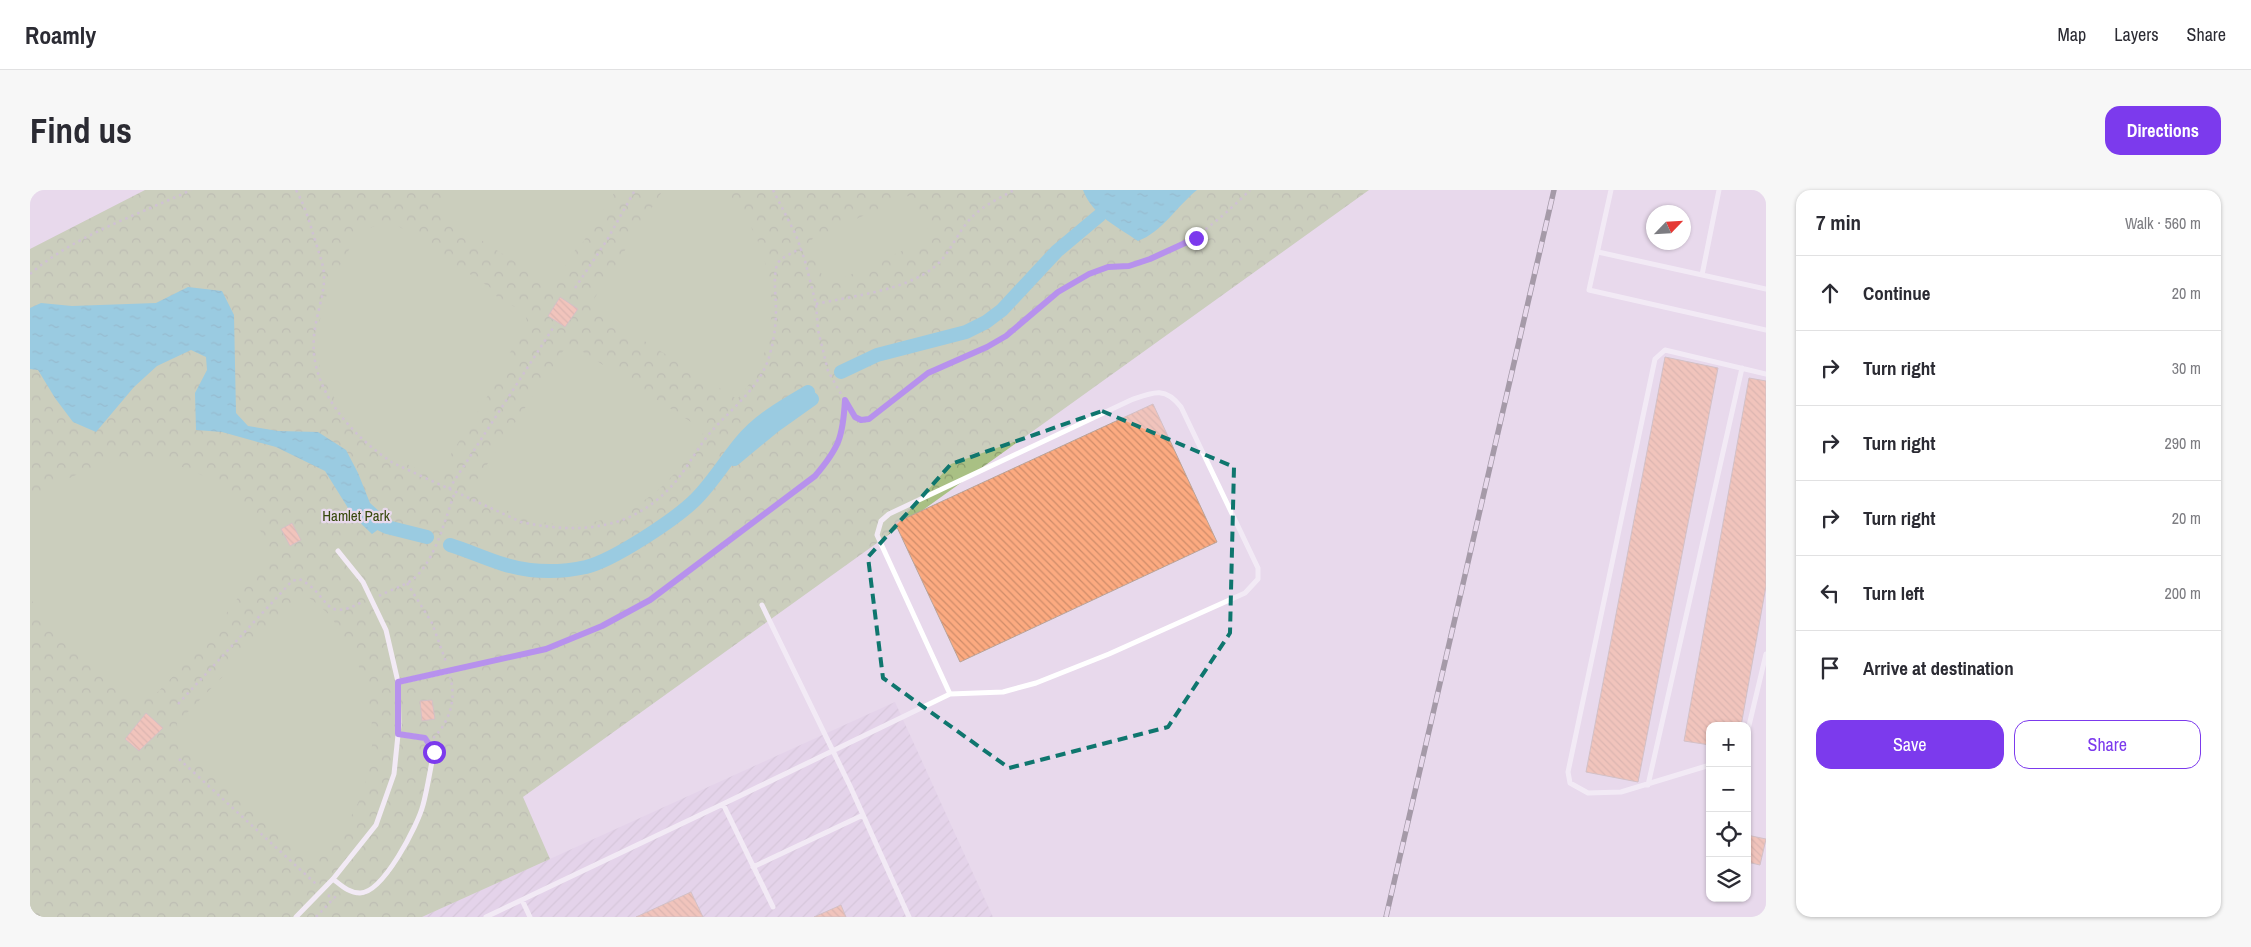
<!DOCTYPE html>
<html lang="en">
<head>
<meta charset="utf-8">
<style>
	:root { --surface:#fff; --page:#f7f7f7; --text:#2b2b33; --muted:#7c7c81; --line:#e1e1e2; --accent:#7c3aed }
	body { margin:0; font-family:"Archivo Narrow",sans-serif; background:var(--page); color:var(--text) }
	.controls { position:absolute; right:15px; bottom:15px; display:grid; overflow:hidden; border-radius:10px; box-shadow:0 1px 4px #0004 }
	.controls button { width:45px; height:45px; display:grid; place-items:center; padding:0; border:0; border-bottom:1px solid var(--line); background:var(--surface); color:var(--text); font:25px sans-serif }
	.compass { position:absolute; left:1616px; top:15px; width:45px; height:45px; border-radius:50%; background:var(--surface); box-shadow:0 1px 4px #0004; rotate:65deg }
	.stop { position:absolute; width:15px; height:15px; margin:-11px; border:4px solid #7c3aed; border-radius:50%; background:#fff }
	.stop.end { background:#7c3aed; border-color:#fff; box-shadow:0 1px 5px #0008 }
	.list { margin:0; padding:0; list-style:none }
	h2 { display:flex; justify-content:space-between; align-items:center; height:65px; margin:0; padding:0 20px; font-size:21px }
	h2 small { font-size:16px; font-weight:400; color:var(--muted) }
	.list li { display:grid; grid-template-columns:32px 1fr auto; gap:15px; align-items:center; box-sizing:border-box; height:75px; padding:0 20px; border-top:1px solid var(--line) }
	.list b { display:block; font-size:19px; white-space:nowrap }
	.list em { font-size:16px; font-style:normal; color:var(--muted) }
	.actions { display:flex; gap:10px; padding:15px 20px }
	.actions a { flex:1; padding:11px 0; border:1px solid var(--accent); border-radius:15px; text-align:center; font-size:18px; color:var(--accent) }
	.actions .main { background:var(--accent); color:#fff }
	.icon { flex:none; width:28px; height:28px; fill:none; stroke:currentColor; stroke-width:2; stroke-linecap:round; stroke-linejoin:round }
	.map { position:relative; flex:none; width:1736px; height:727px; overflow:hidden; border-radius:15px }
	header { display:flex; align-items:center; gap:30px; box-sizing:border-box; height:70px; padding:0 25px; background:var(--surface); border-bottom:1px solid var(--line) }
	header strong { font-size:24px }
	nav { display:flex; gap:28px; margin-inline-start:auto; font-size:18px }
	.intro { display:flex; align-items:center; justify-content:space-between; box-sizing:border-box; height:120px; padding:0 30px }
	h1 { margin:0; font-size:35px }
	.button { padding:12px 22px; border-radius:15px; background:var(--accent); color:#fff; font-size:18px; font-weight:700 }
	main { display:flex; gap:30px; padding:0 30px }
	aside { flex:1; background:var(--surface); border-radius:15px; box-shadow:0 1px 4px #0004 }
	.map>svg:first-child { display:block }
	.industrial { fill:url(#industrial-furrows) }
	.park { fill:url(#park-crowns) }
	.pitch { fill:#a9c084 }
	.water { fill:url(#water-ripples) }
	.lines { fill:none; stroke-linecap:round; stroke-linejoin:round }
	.canal { stroke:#3dbad2; stroke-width:14 }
	.building { fill:url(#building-back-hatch); stroke:#b9a398 }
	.path { stroke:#b1a5b4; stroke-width:2.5; stroke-dasharray:2.5 4; stroke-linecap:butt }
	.service { stroke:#fff; stroke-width:5 }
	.rail-casing { stroke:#554e56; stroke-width:5.5 }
	.rail { stroke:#e8d9ec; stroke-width:4; stroke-dasharray:11; stroke-linecap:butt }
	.route { stroke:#7c3aed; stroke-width:6 }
	.marked { fill:none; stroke:#0f766e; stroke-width:4; stroke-dasharray:10 6; stroke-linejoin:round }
	.labels { text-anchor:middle; stroke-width:4.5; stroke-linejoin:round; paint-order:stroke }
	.park-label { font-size:15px; fill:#36480c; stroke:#e8d9ec }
</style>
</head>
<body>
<header>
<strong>Roamly</strong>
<nav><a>Map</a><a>Layers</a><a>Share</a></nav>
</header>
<div class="intro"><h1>Find us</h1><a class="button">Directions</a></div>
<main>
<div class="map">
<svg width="1736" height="727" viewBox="0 0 1736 727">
	<defs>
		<pattern id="industrial-furrows" width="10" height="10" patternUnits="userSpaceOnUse" patternTransform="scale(1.25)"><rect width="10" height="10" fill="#e1cde6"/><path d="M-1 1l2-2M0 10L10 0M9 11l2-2" fill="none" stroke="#c2b1c6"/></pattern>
		<pattern id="park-crowns" width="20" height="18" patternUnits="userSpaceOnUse" patternTransform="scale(1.25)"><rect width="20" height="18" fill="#a9c084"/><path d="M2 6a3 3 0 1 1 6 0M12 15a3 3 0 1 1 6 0" fill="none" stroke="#8b9d6e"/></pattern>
		<pattern id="water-ripples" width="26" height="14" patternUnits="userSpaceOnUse" patternTransform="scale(1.25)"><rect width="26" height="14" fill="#3dbad2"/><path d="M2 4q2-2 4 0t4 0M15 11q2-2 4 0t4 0" fill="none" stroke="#3598ac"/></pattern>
		<pattern id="building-back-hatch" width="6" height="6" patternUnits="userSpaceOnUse" patternTransform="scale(1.25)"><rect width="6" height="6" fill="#fcaa80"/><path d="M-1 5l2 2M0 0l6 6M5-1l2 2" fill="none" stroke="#ce8c6a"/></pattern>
	</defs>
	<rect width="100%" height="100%" fill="#e8d9ec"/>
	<path class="industrial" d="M865,512l98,215h-571z"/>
	<path class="park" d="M115,0h1224l-846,607 27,62 -128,58h-392v-668z"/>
	<path class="pitch" d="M427,0h159l-36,57h-3l-18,29 -13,3 -29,-19 -2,2 -85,-55 20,-7z
		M633,0h62c51,54 67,151 12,209l-139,-87 -4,-13z
		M878,6l6,2 16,35 -2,6 -98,45 -5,-2 -16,-37 4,-7z
		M361,31l107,72 -2,3 29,17 3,13 -19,28 3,3 -76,121c-19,-9 -37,-17 -54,-28 -25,-17 -60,-61 -64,-92 -3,-25 4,-55 15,-78 5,-12 21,-43 33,-50 7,-4 17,-6 25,-9z
		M547,158l128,83c-12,13 -19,29 -31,43 -41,46 -98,63 -157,41 -16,-7 -33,-15 -49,-22l95,-142z
		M93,269c71,-1 118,29 149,93l-70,94 -50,52 -22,1 -49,-44 -51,-56v-91c28,-29 55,-39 93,-49z
		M274,404c9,7 19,14 26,22 41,52 56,125 28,187 -10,22 -26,41 -42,59l-103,-88 -35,-34 -1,-17z"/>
	<path class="water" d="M1053,0h114c-20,16 -35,42 -59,51 -20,-14 -46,-26 -55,-51z
		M158,97l34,4 12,24 2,98 12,13 30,5 40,1 28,18 12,23 12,30 20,18 -18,13 -19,-18 -28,-45 -49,-24 -54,-15 -26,-2 -1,-37 12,-23 -1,-13 -15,-7 -34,16 -23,21 -38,45 -23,-10 -18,-24 -17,-28 -8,-1v-61l11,-5 31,3 84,-3z"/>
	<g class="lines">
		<path class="canal" d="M811,182l36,-17 89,-23 20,-10 16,-12 55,-59 43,-36
			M704,269l40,-33 38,-27
			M343,330l14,7 40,10
			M420,355c26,8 52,22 80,25 18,2 38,1 56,-3 28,-7 90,-48 110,-68 17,-17 30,-39 45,-57 18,-22 43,-36 67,-50"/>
	</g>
	<path class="building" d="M530,107l18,12 -13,18 -17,-11z
		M1635,167l53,11 -80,414 -52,-10z
		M1719,188l17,3v205l-25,140h-31v19l-26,-4z
		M1123,214l64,138 -257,120 -65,-139z
		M262,333l9,17 -11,6 -9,-17z
		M402,510l3,19 -13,2 -2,-20z
		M116,523l17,15 -24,23 -14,-12z
		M1717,645l19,4 -6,26 -13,-3z
		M661,702l12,25h-67z
		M811,715l5,12h-32z"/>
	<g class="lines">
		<path class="path" d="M266,0c11,20 13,32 20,53 3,11 8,22 8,34 1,16 -9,41 -10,60 -5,52 38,99 79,126l128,59c61,13 114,8 156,-42 12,-15 21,-33 33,-47 20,-23 45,-41 57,-70 6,-16 9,-36 9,-53 0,-15 -3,-31 1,-46l4,-5 20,-11
			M743,0l23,45 9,26 11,43 2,26 10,41 21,37 6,9 6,3 8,-1 9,-6c16,-13 32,-29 50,-40 24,-15 52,-21 75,-36 31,-19 53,-47 86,-63 14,-6 26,-6 40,-9 49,-10 87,-41 121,-75
			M0,84c47,-40 106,-58 161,-84
			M545,98l32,-48 28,-50
			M786,114c36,-8 87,-13 117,-36 17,-13 24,-36 39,-51 12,-12 28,-19 42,-27
			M419,299l106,-164
			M377,393l25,40 14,39
			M349,406c9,-5 19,-8 28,-13 27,-14 38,-65 48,-91
			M425,479l91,-20 56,-23 48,-26 165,-124c24,-28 28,-39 30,-75
			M148,514l114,-123 7,-2c32,15 22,45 63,23
			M403,548c16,-15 24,-39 17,-61
			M149,569l137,125
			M298,705l5,5
			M286,727l22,-23"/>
		<path class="service" d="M1581,0l-22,100 177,40
			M1568,62l168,37
			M1672,85l17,-85
			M732,415l88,181 59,131
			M368,492l50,-11
			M1717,544l19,-80
			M1680,575l-89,27 -33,1 -18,-10 -2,-11 87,-413 10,-9 101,24
			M1618,595l94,-417
			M693,614l227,-110 53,-2 33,-9 73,-29 136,-61 13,-14v-11l-77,-161c-16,-21 -28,-15 -50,-7l-242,114 -8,7 -4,14 73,159
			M723,677l110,-52
			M303,689c9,7 16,14 27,14 23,0 58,-68 63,-88 5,-18 7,-36 11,-53l-9,-14 -27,-4
			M492,710l8,17
			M266,727l37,-38 43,-54 18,-51 5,-49 -1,-43 -12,-52 -23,-48 -25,-31
			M456,727l237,-113 50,103"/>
		<defs>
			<path id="rail" d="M1356,727l168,-727"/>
		</defs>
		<use href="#rail" class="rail-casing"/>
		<use href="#rail" class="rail"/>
	</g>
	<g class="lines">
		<path class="route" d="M404,562l-9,-14 -27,-4v-52l148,-33 56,-23 48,-26 165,-124c24,-28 28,-39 30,-76l10,17 6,3 8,-1 59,-46 59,-26 19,-11 52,-44 31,-18 19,-7 21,-1 21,-7 46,-21"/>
	</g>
	<path d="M0 0H1736V727H0ZM1072,221l132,56 -4,166 -62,94 -159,41 -126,-90 -15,-121 83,-93z" fill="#e8d9ec" fill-opacity=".55" fill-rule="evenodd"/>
	<path class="marked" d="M1072,221l132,56 -4,166 -62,94 -159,41 -126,-90 -15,-121 83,-93z"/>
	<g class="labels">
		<g class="park-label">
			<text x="326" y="331">Hamlet Park</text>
		</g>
	</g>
</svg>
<div class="controls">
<button>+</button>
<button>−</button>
<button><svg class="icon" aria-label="locate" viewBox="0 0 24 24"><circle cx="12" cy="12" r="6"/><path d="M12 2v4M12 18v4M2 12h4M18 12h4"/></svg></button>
<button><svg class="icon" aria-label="layers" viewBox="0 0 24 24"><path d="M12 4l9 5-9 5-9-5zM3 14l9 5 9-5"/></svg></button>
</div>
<svg class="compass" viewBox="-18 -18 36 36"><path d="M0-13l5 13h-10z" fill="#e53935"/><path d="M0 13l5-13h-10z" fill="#7c7c81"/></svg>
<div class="stop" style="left:404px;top:562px"></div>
<div class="stop end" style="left:1166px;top:48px"></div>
</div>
<aside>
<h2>7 min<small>Walk · 560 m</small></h2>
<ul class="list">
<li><svg class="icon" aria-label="ahead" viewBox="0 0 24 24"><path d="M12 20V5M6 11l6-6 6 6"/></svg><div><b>Continue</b></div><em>20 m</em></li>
<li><svg class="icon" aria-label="right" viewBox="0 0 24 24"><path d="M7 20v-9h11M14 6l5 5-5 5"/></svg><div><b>Turn right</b></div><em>30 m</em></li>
<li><svg class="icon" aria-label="right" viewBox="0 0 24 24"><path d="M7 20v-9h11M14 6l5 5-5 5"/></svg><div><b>Turn right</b></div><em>290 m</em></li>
<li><svg class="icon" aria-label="right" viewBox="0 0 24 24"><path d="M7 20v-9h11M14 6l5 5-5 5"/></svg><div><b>Turn right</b></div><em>20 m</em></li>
<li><svg class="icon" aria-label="left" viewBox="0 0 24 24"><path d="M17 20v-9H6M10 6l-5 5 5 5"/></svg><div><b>Turn left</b></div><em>200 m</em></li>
<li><svg class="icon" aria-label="arrive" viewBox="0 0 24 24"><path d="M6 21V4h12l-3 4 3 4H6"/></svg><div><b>Arrive at destination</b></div></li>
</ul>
<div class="actions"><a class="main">Save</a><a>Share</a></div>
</aside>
</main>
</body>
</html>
